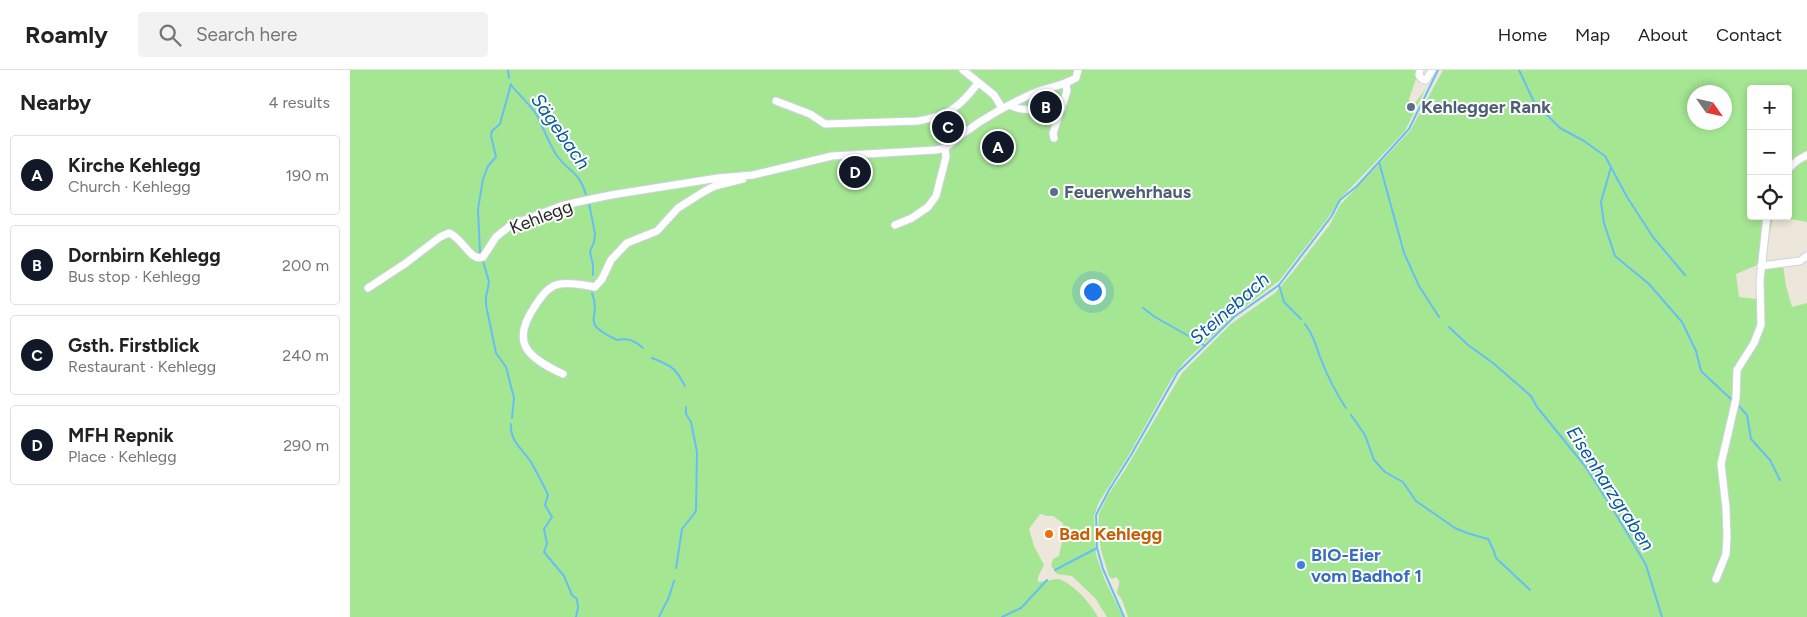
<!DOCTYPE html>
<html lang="en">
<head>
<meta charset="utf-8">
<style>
	:root { --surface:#fff; --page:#f2f2f2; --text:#222; --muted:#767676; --line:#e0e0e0; --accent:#111827 }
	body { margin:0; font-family:Figtree,sans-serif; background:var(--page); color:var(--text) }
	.controls { position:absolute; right:15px; top:15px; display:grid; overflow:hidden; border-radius:5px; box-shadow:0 2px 8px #0003 }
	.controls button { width:45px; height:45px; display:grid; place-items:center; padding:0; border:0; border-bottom:1px solid var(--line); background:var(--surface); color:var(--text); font:25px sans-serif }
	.compass { position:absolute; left:1337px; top:15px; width:45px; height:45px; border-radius:50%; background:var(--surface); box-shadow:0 2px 8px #0003; rotate:124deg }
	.you { position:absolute; left:742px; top:221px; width:18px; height:18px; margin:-12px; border:4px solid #fff; border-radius:50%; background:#1a73e8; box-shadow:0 0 0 8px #1a73e833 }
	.badge { display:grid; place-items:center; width:32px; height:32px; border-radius:50%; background:var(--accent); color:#fff; font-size:16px; font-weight:700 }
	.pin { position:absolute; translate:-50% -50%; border:2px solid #fff; box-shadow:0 1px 5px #0006 }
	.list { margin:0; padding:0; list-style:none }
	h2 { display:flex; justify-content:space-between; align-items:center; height:65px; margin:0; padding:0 20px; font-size:21px }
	h2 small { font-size:16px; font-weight:400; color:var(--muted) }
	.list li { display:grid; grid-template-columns:32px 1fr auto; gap:15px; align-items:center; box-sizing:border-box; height:80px; margin:0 10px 10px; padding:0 10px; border:1px solid var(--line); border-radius:5px }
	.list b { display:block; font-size:19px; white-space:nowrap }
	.list p { margin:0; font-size:16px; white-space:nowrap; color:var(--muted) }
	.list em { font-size:16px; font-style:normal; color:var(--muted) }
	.icon { flex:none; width:28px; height:28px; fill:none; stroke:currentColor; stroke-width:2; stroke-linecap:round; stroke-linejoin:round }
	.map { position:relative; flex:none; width:1457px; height:547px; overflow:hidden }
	header { display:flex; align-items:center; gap:30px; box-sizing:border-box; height:70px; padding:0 25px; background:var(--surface); border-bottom:1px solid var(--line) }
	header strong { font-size:24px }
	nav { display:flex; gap:28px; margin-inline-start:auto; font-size:18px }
	.search { width:350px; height:45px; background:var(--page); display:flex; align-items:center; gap:12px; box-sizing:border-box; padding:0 18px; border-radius:5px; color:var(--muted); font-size:19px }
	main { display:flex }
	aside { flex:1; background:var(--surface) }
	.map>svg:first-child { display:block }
	.green { fill:#a5e693; fill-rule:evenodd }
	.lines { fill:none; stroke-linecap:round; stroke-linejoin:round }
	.stream { stroke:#67bef5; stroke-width:2 }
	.minor-casing { stroke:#cfd1e3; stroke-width:9 }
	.minor { stroke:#fff; stroke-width:7 }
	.service-dot { fill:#5c6f8a; stroke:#fff; stroke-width:2 }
	.food-dot { fill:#e8710a; stroke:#fff; stroke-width:2 }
	.shop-dot { fill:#3f7fe0; stroke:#fff; stroke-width:2 }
	.labels { text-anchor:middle; stroke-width:4; stroke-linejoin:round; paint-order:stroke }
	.service-label { font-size:18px; font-weight:bold; fill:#4e5e75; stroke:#fff; text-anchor:start }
	.street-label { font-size:18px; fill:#292929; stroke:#fff }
	.food-label { font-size:18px; font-weight:bold; fill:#c56008; stroke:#fff; text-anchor:start }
	.shop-label { font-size:18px; font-weight:bold; fill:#366cbe; stroke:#fff; text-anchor:start }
	.water-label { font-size:19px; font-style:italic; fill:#0659a0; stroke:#fff }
</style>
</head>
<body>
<header>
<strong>Roamly</strong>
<div class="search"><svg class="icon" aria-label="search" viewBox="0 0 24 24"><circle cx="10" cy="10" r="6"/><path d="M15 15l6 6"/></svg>Search here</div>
<nav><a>Home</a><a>Map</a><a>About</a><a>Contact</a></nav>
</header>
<main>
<aside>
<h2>Nearby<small>4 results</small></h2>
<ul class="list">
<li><span class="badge">A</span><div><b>Kirche Kehlegg</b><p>Church · Kehlegg</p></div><em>190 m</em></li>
<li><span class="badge">B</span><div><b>Dornbirn Kehlegg</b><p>Bus stop · Kehlegg</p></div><em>200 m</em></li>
<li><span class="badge">C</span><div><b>Gsth. Firstblick</b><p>Restaurant · Kehlegg</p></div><em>240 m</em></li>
<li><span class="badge">D</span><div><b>MFH Repnik</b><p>Place · Kehlegg</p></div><em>290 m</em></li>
</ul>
</aside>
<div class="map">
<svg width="1457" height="547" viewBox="0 0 1457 547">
	<rect width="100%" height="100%" fill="#ece7da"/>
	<path class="green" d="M0,0h1067l-1,9 -7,20 4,7 13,-18 -21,43 -64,67 -13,20 -49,63 -41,31 -53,49 -13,17 -45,80 -28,44 -5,14 2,38 8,24 19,39h-16l-12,-19 -23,-22 -15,-2 -6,-8 2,-7 6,-3 4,-19v-14l-10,-7h-6l-7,-2 -11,15 5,17 10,19 -6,12v5c6,0 14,-3 20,-3 14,3 33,25 40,38h-748z
		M1093,0h364v152l-31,-6h12v-127h-37v127h22l-5,28 -4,4 -2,15 -26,11 3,23 19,2v-31l25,-3 3,21 6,21 15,-4v314h-679l-6,-17 -5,-7c0,-7 6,-10 -1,-16l-4,2 -3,-3 -8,-26 -3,-23 1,-13 9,-19 17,-25 57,-97 49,-49 44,-31 17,-20 37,-47 11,-21 70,-74zM1344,22h30v30h-30z"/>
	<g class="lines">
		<path class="stream" d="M158,0l1,8
			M1169,0l15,32 26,26 24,13 21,15 22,41 26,40 32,38
			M161,15c8,10 21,21 27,32 6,13 11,27 19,39 13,17 22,15 29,39
			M1029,92l25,91 15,33 20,31
			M1261,97l-10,35 3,21 11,33 34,28 33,38 14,29 5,20 32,30
			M239,133l6,31 -1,8 -4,10 3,13v10
			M130,183l-2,-44 5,-30 5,-13 8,-9 -5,-21 1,-5 8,-7 11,-40
			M133,191l6,21 -3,15v8l10,48 10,14 8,31 -2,20
			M929,215l5,17 17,17
			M242,223c11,27 -15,28 25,47 11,-2 17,0 26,8
			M793,238l12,9 39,22
			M955,254c8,11 11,21 15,33 7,18 15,35 26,51
			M1099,257l19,18 25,18 38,33 6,11 48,59 29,45 32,54 16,52
			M849,272l6,4
			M302,288c18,7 24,10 33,28
			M1387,334l10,11 4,24 19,21 10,20
			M1001,345l14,20 9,25 11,12 18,10 13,19 39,27 12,5 21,6 5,10 3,9 34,32
			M161,354c-2,16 12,26 20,38 5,9 13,24 17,33l-3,10 7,12 -8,12 3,15 -3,8 20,24 8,19 5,4 1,9 -2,9
			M326,498l6,-39 12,-15 2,-4 1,-58 -6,-30 -5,-8v-7
			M705,500l42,-22
			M309,547l10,-20 5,-16
			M652,547l19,-9 26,-28
			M774,547l-21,-48 -6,-21 -1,-33 13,-25 22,-35 47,-83 56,-55 45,-32 52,-68 9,-17 17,-14 52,-57 29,-59"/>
		<defs>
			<path id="minor" d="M613,0l31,25 8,13
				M1070,0l-1,5 3,4 4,1 6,-10
				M426,31l34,13 15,10 93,-3c30,-5 42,-14 60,-38
				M660,35c11,8 39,4 52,3
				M704,68l-1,-5 14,-42 -1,-7
				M1438,99l10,-9 9,-5
				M545,155l17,-7 16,-11 8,-11 10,-39 -1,-9
				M1411,196l39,-5 7,-5
				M18,218l38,-25 34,-26 9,-4c15,6 21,29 34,24l13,-20 15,-12 50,-19 21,-5 29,-6 107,-17 35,-3 79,-19 104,-6 9,-2c28,-24 60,-43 94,-57 13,-4 25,-6 37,-13l2,-8
				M213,304c-34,-16 -54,-30 -28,-68 6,-9 13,-20 25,-22 11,-2 24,1 35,3l7,-8 9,-19 16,-17 30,-12 21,-23 27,-17 10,-5 28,-7
				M1366,509l10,-25 1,-17 -1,-29 -5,-44 15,-65 1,-29 17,-27 7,-18 -1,-45 7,-64"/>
		</defs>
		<use href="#minor" class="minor-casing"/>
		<use href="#minor" class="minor"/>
	</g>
	<g class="service-dot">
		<circle cx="1061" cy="37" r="5"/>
		<circle cx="704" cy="122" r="5"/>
	</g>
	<circle class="food-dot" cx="699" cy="464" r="5"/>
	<circle class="shop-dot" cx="951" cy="495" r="5"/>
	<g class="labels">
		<g class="service-label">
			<text x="1071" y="43">Kehlegger Rank</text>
			<text x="714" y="128">Feuerwehrhaus</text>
		</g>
		<g class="street-label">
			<text transform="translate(191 147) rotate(-21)" y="6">Kehlegg</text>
		</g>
		<g class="food-label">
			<text x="709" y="470">Bad Kehlegg</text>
		</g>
		<g class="shop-label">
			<text x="961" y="491">BIO-Eier<tspan x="961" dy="21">vom Badhof 1</tspan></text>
		</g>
		<g class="water-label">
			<text transform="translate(211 61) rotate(55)" y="7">Sägebach</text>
			<text transform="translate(879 238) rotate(-41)" y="7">Steinebach</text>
			<text transform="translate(1261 418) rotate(57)" y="7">Eisenharzgraben</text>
		</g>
	</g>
</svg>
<div class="controls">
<button>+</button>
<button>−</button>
<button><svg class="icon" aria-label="locate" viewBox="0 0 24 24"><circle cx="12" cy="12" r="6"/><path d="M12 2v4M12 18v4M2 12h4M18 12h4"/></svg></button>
</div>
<svg class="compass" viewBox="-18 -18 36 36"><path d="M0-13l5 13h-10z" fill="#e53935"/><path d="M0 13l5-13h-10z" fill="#767676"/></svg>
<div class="you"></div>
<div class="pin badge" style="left:648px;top:77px">A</div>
<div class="pin badge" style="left:696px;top:37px">B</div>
<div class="pin badge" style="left:598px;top:57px">C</div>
<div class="pin badge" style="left:505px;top:102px">D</div>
</div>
</main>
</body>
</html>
